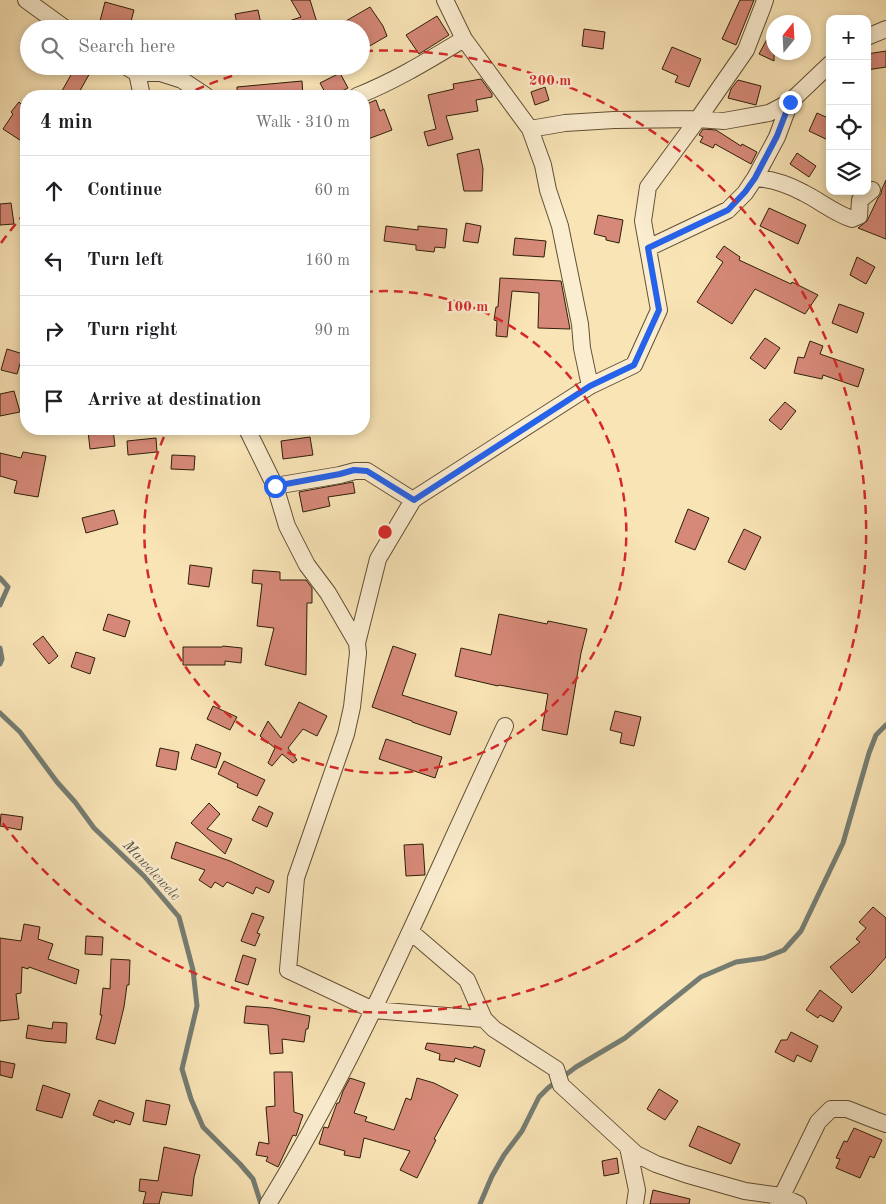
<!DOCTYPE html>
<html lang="en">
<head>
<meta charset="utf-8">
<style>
	:root { --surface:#fff; --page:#f2f2f2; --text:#202124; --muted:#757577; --line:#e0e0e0 }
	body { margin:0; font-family:"Old Standard TT",serif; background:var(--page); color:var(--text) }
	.controls { position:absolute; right:15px; top:15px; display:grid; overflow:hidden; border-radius:10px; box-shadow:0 2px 8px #0003 }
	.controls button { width:45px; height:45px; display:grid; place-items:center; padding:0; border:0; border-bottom:1px solid var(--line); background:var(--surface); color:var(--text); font:25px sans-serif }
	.compass { position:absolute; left:766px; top:15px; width:45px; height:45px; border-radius:50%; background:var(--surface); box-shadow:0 2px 8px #0003; rotate:18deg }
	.stop { position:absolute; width:15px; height:15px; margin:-11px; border:4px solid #2563eb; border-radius:50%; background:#fff }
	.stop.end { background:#2563eb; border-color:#fff; box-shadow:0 1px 5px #0008 }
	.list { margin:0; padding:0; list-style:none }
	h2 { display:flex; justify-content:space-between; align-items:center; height:65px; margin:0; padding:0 20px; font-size:21px }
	h2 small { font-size:16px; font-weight:400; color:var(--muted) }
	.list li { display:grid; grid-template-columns:32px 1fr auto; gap:15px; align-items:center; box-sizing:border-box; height:70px; padding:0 20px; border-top:1px solid var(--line) }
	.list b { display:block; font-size:19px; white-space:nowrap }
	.list em { font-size:16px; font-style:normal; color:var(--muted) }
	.icon { flex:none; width:28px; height:28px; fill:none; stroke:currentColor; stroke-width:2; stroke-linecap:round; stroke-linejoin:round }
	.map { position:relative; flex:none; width:886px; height:1204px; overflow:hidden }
	.search { position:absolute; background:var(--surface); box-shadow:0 2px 8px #0003; left:20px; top:20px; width:350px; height:55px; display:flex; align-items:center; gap:12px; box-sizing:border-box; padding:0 18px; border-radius:28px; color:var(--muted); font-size:19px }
	.panel { position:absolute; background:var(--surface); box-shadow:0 2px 8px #0003; left:20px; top:90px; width:350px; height:345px; border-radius:20px }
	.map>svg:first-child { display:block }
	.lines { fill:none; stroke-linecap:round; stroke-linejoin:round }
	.stream { stroke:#757d73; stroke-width:5 }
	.building { fill:#d68978; stroke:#2e1f08 }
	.street-casing { stroke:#615034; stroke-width:18 }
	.street { stroke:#fbedd0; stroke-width:16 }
	.route { stroke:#2563eb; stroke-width:6 }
	.ring { fill:none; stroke:#d62828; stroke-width:2.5; stroke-dasharray:9 6 }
	.labels { text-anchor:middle; stroke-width:5; stroke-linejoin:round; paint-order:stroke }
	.water-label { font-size:15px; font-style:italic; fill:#514e3d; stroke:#fbedd0 }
	.centre { fill:#d62828; stroke:#fbedd0; stroke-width:2.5 }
	.ring-label { font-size:15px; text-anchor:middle; font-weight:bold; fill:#d62828; stroke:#fbedd0; stroke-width:5; stroke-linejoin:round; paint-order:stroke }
</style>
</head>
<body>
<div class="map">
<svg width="886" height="1204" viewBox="0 0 886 1204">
	<rect width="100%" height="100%" fill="#f9e4b6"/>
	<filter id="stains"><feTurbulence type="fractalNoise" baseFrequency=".004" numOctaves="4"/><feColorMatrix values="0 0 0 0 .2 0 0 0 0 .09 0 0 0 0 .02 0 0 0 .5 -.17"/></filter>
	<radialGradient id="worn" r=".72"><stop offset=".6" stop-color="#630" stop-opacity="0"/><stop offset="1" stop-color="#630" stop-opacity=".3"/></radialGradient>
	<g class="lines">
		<path class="stream" d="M0,578l8,9 -8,18
			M0,648l2,11 -2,5
			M0,713l20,19 37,50 18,20 19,26 50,48 35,41 14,53 4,36 -15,63 9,30 12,28 37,37 13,15 8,25
			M480,1204l12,-28 12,-21 18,-24 17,-34 9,-9 28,-21 49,-29 76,-61 35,-15 28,-4 20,-8 17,-19 42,-88 26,-90 7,-18 10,-10"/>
	</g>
	<path class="building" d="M291,0h19l9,29h-45v-3l27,-9z
		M740,0h14l-18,45 -14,-6z
		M105,2l29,8 -5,19 -29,-8z
		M370,7l13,19 4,10 -26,15v-22h-29z
		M258,10l4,19h-24l-3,-15z
		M437,16l12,19 -30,19 -13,-19z
		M774,26v35l-15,-7z
		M584,29l21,3 -2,17 -21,-3z
		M672,47l29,12 -12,28 -14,-5 3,-6 -16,-7z
		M886,51v16l-19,3v-16z
		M76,66h7l8,5 -14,25h-18z
		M340,73l8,15 -16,8h-5l-7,-13z
		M481,79l11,15v3l-16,3 2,11 -32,5 7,23 -25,7 -4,-14 12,-3 -8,-34 26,-6 -1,-5z
		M738,80l23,6 -5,19 -28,-7 3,-9z
		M302,81l1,15h-66v-9z
		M545,87l4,13 -14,5 -4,-13z
		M26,96v48l-23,-15 10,-15 -2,-2 8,-10 2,2z
		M376,100l4,11 4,-2 8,21 -24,9 -4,-11v-23z
		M817,113l13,6v22l-21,-10z
		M703,129l13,1 25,16 1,-2 15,8 -6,12 -36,-20 -2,4 -13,-6 3,-5 -4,-2z
		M479,149l4,20 -1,22h-18l-7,-37z
		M797,153l19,13 -7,11 -19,-13z
		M886,180v59l-28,-11 9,-7 11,-23 3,-4 1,-5z
		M11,203l3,21 -14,1v-21z
		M769,208l37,17 -8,19 -38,-18z
		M598,215l25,5 -4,23 -13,-3v-3l-12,-3z
		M466,223l15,3 -3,17 -15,-2z
		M386,226l32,4v-4l29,3 -2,19 -10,-1 -1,5 -18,-2v-5l-32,-4z
		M515,238l31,3 -2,16 -31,-2z
		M724,246l16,11 -1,3 52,24 1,-2 26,13 -13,19 -50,-25 -23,35 -35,-22 26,-40 -7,-5z
		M857,257l18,10 -9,17 -16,-9z
		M500,278l61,3 9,48 -32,-1 1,-35 -27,-2 -5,46 -11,-1 1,-15 -3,-1 2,-13h2z
		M839,304l25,9 -7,20 -25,-10z
		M765,338l15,10 -15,21 -15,-11z
		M810,341l13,5 -3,8 44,15 -6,18 -35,-12 -1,4 -28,-6 4,-16 6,1z
		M7,349l16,5 -6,20 -16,-4z
		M14,391l6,21 -20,4v-22z
		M785,402l11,9 -15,19 -12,-10z
		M113,429l2,17 -25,3 -2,-18z
		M310,437l3,18 -30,4 -2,-18z
		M156,438l1,14 -29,3 -1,-14z
		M23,452l23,4 -8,41 -24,-4 3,-12 -17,-5v-23l21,5z
		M172,455l23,1 -1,14 -23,-1z
		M353,482l2,11 -27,4 2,9 -27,6 -4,-20z
		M688,509l21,9 -14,32 -20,-8z
		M114,510l4,14 -32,9 -4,-15z
		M744,529l17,8 -16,33 -17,-8z
		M190,565l22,3 -3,19 -21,-3z
		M253,570l27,2v8h26l6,8v15h-5l-1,72 -41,-10 9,-37 -17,-2 5,-42 -10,-1z
		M108,614l22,7 -5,16 -22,-7z
		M499,614l48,10 1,-3 39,8 -6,24 -14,82 -25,-5 6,-36 -49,-9 -1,1 -43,-10 6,-28 30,7z
		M43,636l15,20 -9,8 -16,-20z
		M223,646l19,2 -1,15 -16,-2v4h-42v-18h39z
		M393,646l23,8 -14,41 55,17 -7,23 -38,-13v-1l-40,-14z
		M76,652l19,6 -5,16 -19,-7z
		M299,702l28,14 -10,20 -14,-7 -15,19 9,12 -4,3 -11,-9 -10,12 -4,-3 7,-15 -15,-12 8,-15 13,17z
		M213,706l24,11 -7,13 -23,-11z
		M615,711l26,6 -7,29 -14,-3 2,-10 -12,-3z
		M386,739l56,18 -7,21 -56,-19z
		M196,744l25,9 -5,15 -25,-9z
		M160,748l19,4 -3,18 -20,-4z
		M224,761l41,19 -8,16 -20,-9 1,-3 -20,-10z
		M209,803l11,11 -13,15 25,10 -7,15 -34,-31z
		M259,806l14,7 -6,14 -15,-7z
		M1,814l22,3 -2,13 -21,-4z
		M176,842l54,19 44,20 -5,12 -13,-6 -3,7 -26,-12 -4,5 -8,-5 -4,6 -12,-8 6,-10 -34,-12z
		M423,844l2,31 -19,1 -2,-31z
		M873,907l13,11v39l-14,16 -20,20 -22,-26 30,-25 -4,-3 10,-11 -7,-6z
		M252,913l12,4 -7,16 3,1 -5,12 -14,-5z
		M24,924l16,3 -2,12 15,5 -5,15 31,11 -3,14 -47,-17 -1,2 -6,-2 -1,26 -5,1 3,25 -19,2v-83l21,3z
		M86,936l17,1 -1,18 -17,-1z
		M243,955l13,4 -8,26 -13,-4z
		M111,959l19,1 -1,25h-2l-3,22 -9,37 -19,-5 6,-24h-2l3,-27 7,1z
		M820,990l22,17 -9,15 -13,-7 -2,3 -12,-8z
		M246,1006l26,2 38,8 -2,13h-2l-2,13 -22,-3 1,14 -13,1 -2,-29 -24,-2z
		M53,1022l14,1 -1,20 -23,-2 -17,-3 2,-13 24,4z
		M791,1032l27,14 -7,16 -14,-7 -3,7 -19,-10 6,-12h6z
		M427,1043l46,5 1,-2 11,4 -5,17 -25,-9 -1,4 -15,-2 1,-6 -15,-5z
		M0,1061l15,3 -3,14 -12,-3z
		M274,1072h18l2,40 9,3 -7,21 -3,-1 -15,32 -12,-6 2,-4 -12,-2 3,-13 10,2 -3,-37 9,-1z
		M350,1078l15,5 -11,30 13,4 -2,4 29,9 12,-32 5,2 6,-22 17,5 24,12 -24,44 2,1 -19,38 -17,-8 10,-19 -46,-13 -4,20 -16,-3 1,-4 -26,-7 5,-17 4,1 8,-22 1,-3h2l4,-12z
		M43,1085l27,9 -8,24 -26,-8z
		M659,1089l19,12 -13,19 -18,-11z
		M99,1100l35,13 -4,12 -15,-5 -1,3 -21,-8z
		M146,1100l24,5 -4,20 -23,-4z
		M698,1126l42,18 -9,20 -42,-18z
		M854,1128l28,12 -8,18 -4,-2 -10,22 -24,-10 4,-9 -4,-1 8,-17 3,1z
		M164,1147l36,8 -6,22 -2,19 -30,-4 -3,12h-16l3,-12 -7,-1 1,-12 18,2z
		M617,1158l2,15 -15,3 -2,-15z
		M653,1190l37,9 -1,5h-39z"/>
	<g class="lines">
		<defs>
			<path id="street" d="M26,0l40,29
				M445,0l19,39 66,90 13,36 5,25 12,36 20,98 2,24 8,38
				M867,37l19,-8
				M125,66l12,7 5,23
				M137,73h23l22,7 24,16
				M357,96c38,-15 72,-36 107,-57
				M530,129l35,-6 49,-3 84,-1 48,-69 17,-44 2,-6
				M755,178l22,-41 13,-35
				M648,248l80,-38 17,-17 10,-15c17,1 34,7 49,15 16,8 30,20 48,26l7,-3 1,-16 12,-10
				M247,429l28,57 12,40 20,39 21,28 29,50 1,10 -6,54 -6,27 -50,144 -8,92 85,40 111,9
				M275,486l65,-11 15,-4h12l46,29
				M357,643l21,-84 35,-59 4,-3 173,-111 44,-21 25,-55 -16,-89 5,-34 50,-68 26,2 45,-8 21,-11 40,-38
				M411,932l56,48 17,39 10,10 62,40 5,16 75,69 20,10 29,10 60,17 36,5 17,8
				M628,1147l9,43 -2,14
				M268,1204c94,-152 161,-318 237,-478
				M778,1204l40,-82 13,-13h16l28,11 11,4"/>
		</defs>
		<use href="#street" class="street-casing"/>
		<use href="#street" class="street"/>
	</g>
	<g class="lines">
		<path class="route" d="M275,486l65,-12 14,-4 13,1 47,29 176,-114 44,-21 25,-55 -11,-62 80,-38 17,-18 10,-14 22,-42 13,-34"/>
	</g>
	<g class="ring">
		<path d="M364 292A241 241 0 1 1 167 430"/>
		<path d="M1 243A481 481 0 0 1 25 213M182 96A481 481 0 0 1 265 66M364 51A481 481 0 1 1 1 821"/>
	</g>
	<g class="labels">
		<g class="water-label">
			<text transform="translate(152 870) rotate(47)" y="5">Mawelewele</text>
		</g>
	</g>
	<circle cx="385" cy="532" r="8" class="centre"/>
	<g class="ring-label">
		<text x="550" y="85">200 m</text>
		<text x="467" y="311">100 m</text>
	</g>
	<rect width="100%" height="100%" filter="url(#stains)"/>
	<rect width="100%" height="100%" fill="url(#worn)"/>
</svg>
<div class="controls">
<button>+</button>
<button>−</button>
<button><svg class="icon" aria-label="locate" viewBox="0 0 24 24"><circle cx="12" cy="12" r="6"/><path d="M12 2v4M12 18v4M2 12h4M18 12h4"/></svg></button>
<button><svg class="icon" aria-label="layers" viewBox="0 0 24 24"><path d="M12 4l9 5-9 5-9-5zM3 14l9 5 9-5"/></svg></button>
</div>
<svg class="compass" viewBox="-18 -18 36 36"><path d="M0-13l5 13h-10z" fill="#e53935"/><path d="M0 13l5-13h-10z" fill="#757577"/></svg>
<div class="stop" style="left:275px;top:486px"></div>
<div class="stop end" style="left:790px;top:102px"></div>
<div class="search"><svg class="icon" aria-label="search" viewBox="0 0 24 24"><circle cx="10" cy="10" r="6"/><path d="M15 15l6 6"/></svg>Search here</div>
<section class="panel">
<h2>4 min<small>Walk · 310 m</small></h2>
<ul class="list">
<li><svg class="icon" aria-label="ahead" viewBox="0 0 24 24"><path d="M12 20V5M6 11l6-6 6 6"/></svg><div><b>Continue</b></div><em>60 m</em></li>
<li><svg class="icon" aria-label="left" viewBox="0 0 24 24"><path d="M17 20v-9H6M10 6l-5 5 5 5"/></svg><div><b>Turn left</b></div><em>160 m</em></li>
<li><svg class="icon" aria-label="right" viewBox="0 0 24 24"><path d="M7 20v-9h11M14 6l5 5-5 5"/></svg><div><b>Turn right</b></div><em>90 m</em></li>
<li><svg class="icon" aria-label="arrive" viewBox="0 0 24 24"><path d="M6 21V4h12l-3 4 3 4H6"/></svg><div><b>Arrive at destination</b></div></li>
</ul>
</section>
</div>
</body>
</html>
